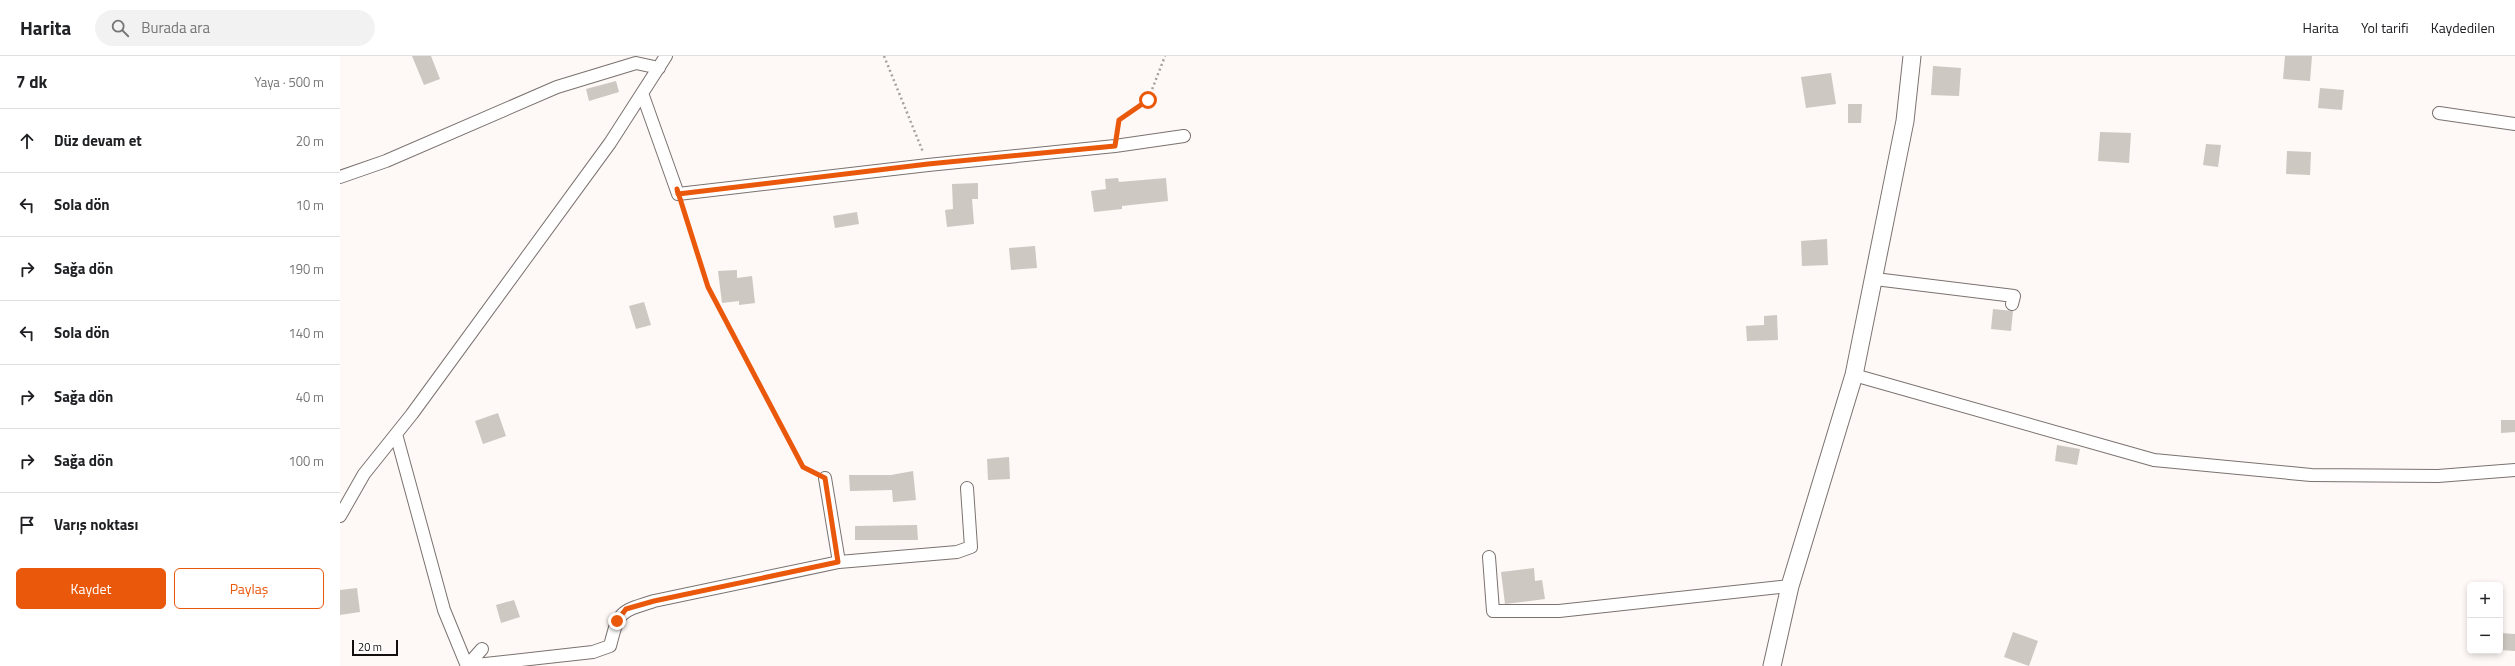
<!DOCTYPE html>
<html lang="tr">
<head>
<meta charset="utf-8">
<style>
	:root { --surface:#fff; --page:#f2f2f2; --text:#202124; --muted:#757577; --line:#e0e0e0; --accent:#ea580c }
	body { margin:0; font-family:"Titillium Web",sans-serif; background:var(--page); color:var(--text) }
	.controls { position:absolute; right:12px; bottom:12px; display:grid; overflow:hidden; border-radius:6px; box-shadow:0 2px 6px #0003 }
	.controls button { width:36px; height:36px; display:grid; place-items:center; padding:0; border:0; border-bottom:1px solid var(--line); background:var(--surface); color:var(--text); font:20px sans-serif }
	.scale { position:absolute; left:12px; bottom:10px; width:46px; box-sizing:border-box; padding-left:4px; border:2px solid #120f0e; border-top:0; font-size:11px; line-height:14px; white-space:nowrap; color:#120f0e; -webkit-text-stroke:3px #fff; paint-order:stroke }
	.stop { position:absolute; width:12px; height:12px; margin:-9px; border:3px solid #ea580c; border-radius:50%; background:#fff }
	.stop.end { background:#ea580c; border-color:#fff; box-shadow:0 1px 4px #0008 }
	.list { margin:0; padding:0; list-style:none }
	h2 { display:flex; justify-content:space-between; align-items:center; height:52px; margin:0; padding:0 16px; font-size:17px }
	h2 small { font-size:13px; font-weight:400; color:var(--muted) }
	.list li { display:grid; grid-template-columns:26px 1fr auto; gap:12px; align-items:center; box-sizing:border-box; height:64px; padding:0 16px; border-top:1px solid var(--line) }
	.list b { display:block; font-size:15px; white-space:nowrap }
	.list em { font-size:13px; font-style:normal; color:var(--muted) }
	.actions { display:flex; gap:8px; padding:12px 16px }
	.actions a { flex:1; padding:9px 0; border:1px solid var(--accent); border-radius:6px; text-align:center; font-size:14px; color:var(--accent) }
	.actions .main { background:var(--accent); color:#fff }
	.icon { flex:none; width:22px; height:22px; fill:none; stroke:currentColor; stroke-width:2; stroke-linecap:round; stroke-linejoin:round }
	.map { position:relative; flex:none; width:2175px; height:610px; overflow:hidden }
	header { display:flex; align-items:center; gap:24px; box-sizing:border-box; height:56px; padding:0 20px; background:var(--surface); border-bottom:1px solid var(--line) }
	header strong { font-size:19px }
	nav { display:flex; gap:22px; margin-inline-start:auto; font-size:14px }
	.search { width:280px; height:36px; background:var(--page); display:flex; align-items:center; gap:10px; box-sizing:border-box; padding:0 14px; border-radius:22px; color:var(--muted); font-size:15px }
	main { display:flex }
	aside { flex:1; background:var(--surface) }
	.map>svg:first-child { display:block }
	.building { fill:#cdc8c1 }
	.lines { fill:none; stroke-linecap:round; stroke-linejoin:round }
	.minor-casing { stroke:#7a726f; stroke-width:14 }
	.secondary-casing { stroke:#7a726f; stroke-width:19 }
	.path { stroke:#a6a19f; stroke-width:2.5; stroke-dasharray:2 3; stroke-linecap:butt }
	.minor { stroke:#fff; stroke-width:12 }
	.secondary { stroke:#fff; stroke-width:17 }
	.route { stroke:#ea580c; stroke-width:5 }
</style>
</head>
<body>
<header>
<strong>Harita</strong>
<div class="search"><svg class="icon" aria-label="search" viewBox="0 0 24 24"><circle cx="10" cy="10" r="6"/><path d="M15 15l6 6"/></svg>Burada ara</div>
<nav><a>Harita</a><a>Yol tarifi</a><a>Kaydedilen</a></nav>
</header>
<main>
<aside>
<h2>7 dk<small>Yaya · 500 m</small></h2>
<ul class="list">
<li><svg class="icon" aria-label="ahead" viewBox="0 0 24 24"><path d="M12 20V5M6 11l6-6 6 6"/></svg><div><b>Düz devam et</b></div><em>20 m</em></li>
<li><svg class="icon" aria-label="left" viewBox="0 0 24 24"><path d="M17 20v-9H6M10 6l-5 5 5 5"/></svg><div><b>Sola dön</b></div><em>10 m</em></li>
<li><svg class="icon" aria-label="right" viewBox="0 0 24 24"><path d="M7 20v-9h11M14 6l5 5-5 5"/></svg><div><b>Sağa dön</b></div><em>190 m</em></li>
<li><svg class="icon" aria-label="left" viewBox="0 0 24 24"><path d="M17 20v-9H6M10 6l-5 5 5 5"/></svg><div><b>Sola dön</b></div><em>140 m</em></li>
<li><svg class="icon" aria-label="right" viewBox="0 0 24 24"><path d="M7 20v-9h11M14 6l5 5-5 5"/></svg><div><b>Sağa dön</b></div><em>40 m</em></li>
<li><svg class="icon" aria-label="right" viewBox="0 0 24 24"><path d="M7 20v-9h11M14 6l5 5-5 5"/></svg><div><b>Sağa dön</b></div><em>100 m</em></li>
<li><svg class="icon" aria-label="arrive" viewBox="0 0 24 24"><path d="M6 21V4h12l-3 4 3 4H6"/></svg><div><b>Varış noktası</b></div></li>
</ul>
<div class="actions"><a class="main">Kaydet</a><a>Paylaş</a></div>
</aside>
<div class="map">
<svg width="2175" height="610" viewBox="0 0 2175 610">
	<rect width="100%" height="100%" fill="#fef8f6"/>
	<path class="building" d="M72,0h19l9,23 -16,6z
		M1945,0h27l-2,25 -27,-2z
		M1593,10l28,2 -2,28 -28,-1z
		M1491,17l5,31 -30,4 -5,-31z
		M276,25l3,11 -30,9 -3,-12z
		M1980,32l24,2 -2,20 -24,-2z
		M1508,48h14l-1,19h-13z
		M1760,76l31,1 -2,30 -31,-2z
		M1866,88l15,1 -3,22 -15,-2z
		M1947,95l24,1 -1,23 -24,-1z
		M778,122l1,4 47,-4 2,23 -46,5v3l-28,3 -3,-21 15,-2 -1,-10z
		M638,127v16h-6l2,25 -27,3 -2,-17 8,-1 -1,-25z
		M517,156l2,12 -24,4 -2,-12z
		M1487,183l1,26 -26,1 -1,-25z
		M695,190l2,22 -26,2 -2,-22z
		M397,214v8l15,-2 3,27 -16,2v-4l-17,2 -4,-32z
		M304,246l7,23 -15,4 -7,-23z
		M1653,253l20,2 -2,20 -20,-2z
		M1437,259l1,25 -31,1 -1,-15 18,-1v-9z
		M158,357l8,23 -23,8 -8,-23z
		M2161,364h14v12l-14,1z
		M1717,389l23,4 -3,16 -22,-4z
		M669,401l1,22 -22,1 -1,-21z
		M573,415l3,29 -23,2 -1,-12 -42,1 -1,-16h42z
		M577,469l1,15h-63v-14z
		M1194,512l1,13 7,-1 3,19 -40,5 -4,-32z
		M17,532l3,24 -20,3v-25z
		M174,544l6,17 -19,6 -5,-18z
		M1673,576l25,9 -9,25 -25,-9z
		M2160,577l15,1v17l-15,-1z"/>
	<g class="lines">
		<defs>
			<path id="minor" d="M302,37l36,101 250,-29 187,-19 69,-10
				M2099,57l76,11
				M0,121l46,-16 171,-74 79,-24 23,5
				M1535,223l139,17 -2,8
				M1514,319l300,85 157,15 127,1 77,-6
				M56,378l48,176 23,56 15,-17
				M485,422l14,84
				M0,460l24,-42 48,-60 198,-271 56,-87
				M1149,501l4,54h66l231,-25
				M127,610l126,-14 17,-6c9,-35 9,-34 44,-45l185,-39 118,-10 14,-5 -4,-59"/>
			<path id="secondary" d="M1432,610l18,-80 64,-211 51,-254 7,-65"/>
		</defs>
		<use href="#minor" class="minor-casing"/>
		<use href="#secondary" class="secondary-casing"/>
		<path class="path" d="M544,0l39,96
			M777,77l2,-13 29,-20 17,-44
			M342,151l26,80 95,180 11,6"/>
		<use href="#minor" class="minor"/>
		<use href="#secondary" class="secondary"/>
	</g>
	<g class="lines">
		<path class="route" d="M277,565l9,-12 28,-8 184,-39 -13,-84 -22,-11 -95,-180 -31,-98 1,5 250,-30 187,-18 4,-26 29,-20"/>
	</g>
</svg>
<div class="controls">
<button>+</button>
<button>−</button>
</div>
<div class="scale">20 m</div>
<div class="stop" style="left:808px;top:44px"></div>
<div class="stop end" style="left:277px;top:565px"></div>
</div>
</main>
</body>
</html>
